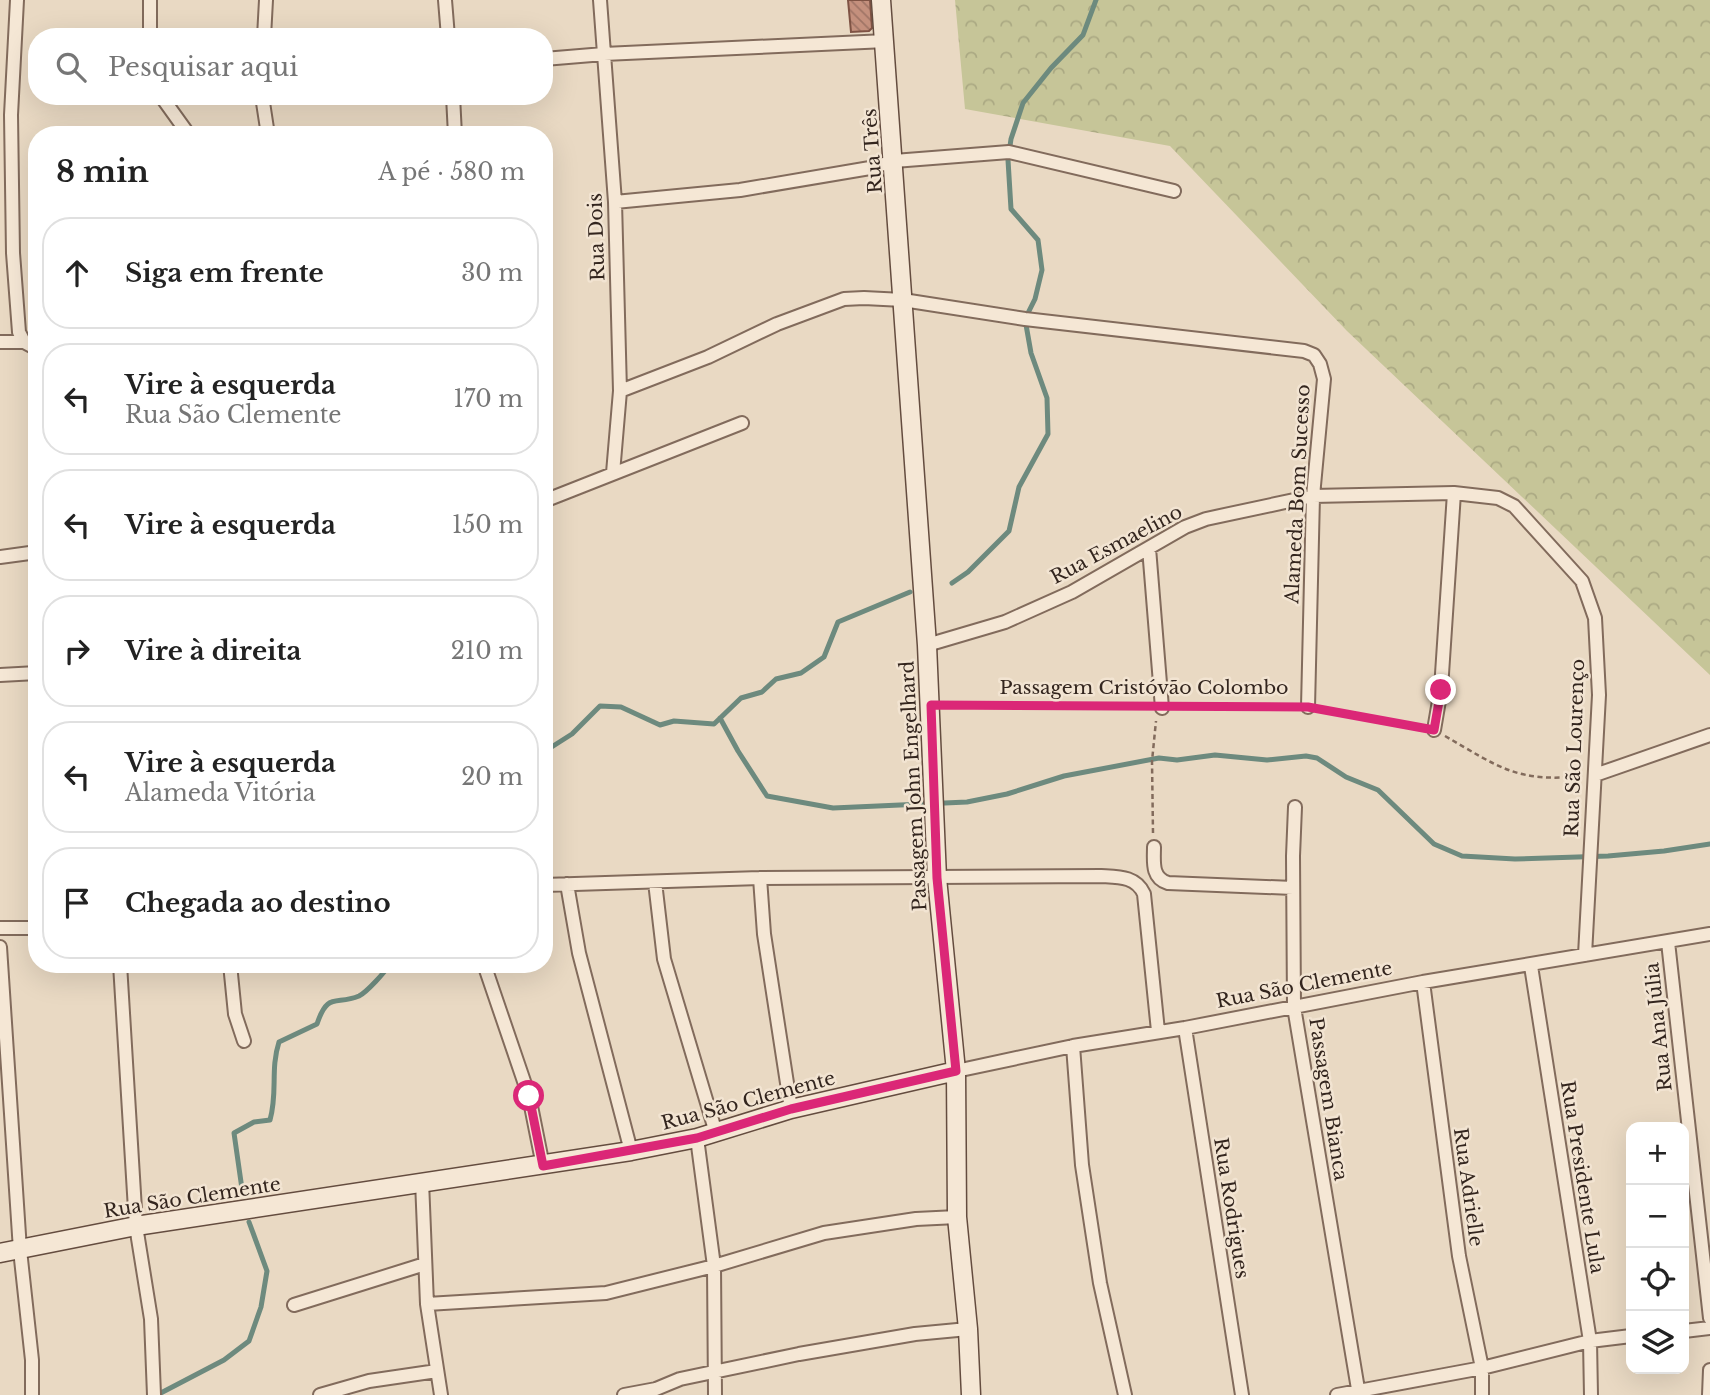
<!DOCTYPE html>
<html lang="pt">
<head>
<meta charset="utf-8">
<style>
	:root { --surface:#fff; --page:#f6f6f6; --text:#222; --muted:#767676; --line:#e0e0e0 }
	body { margin:0; font-family:"Libre Baskerville",serif; background:var(--page); color:var(--text) }
	.controls { position:absolute; right:21px; bottom:21px; display:grid; overflow:hidden; border-radius:14px; box-shadow:0 7px 28px #0002 }
	.controls button { width:63px; height:63px; display:grid; place-items:center; padding:0; border:0; border-bottom:2px solid var(--line); background:var(--surface); color:var(--text); font:35px sans-serif }
	.stop { position:absolute; width:21px; height:21px; margin:-16px; border:5px solid #db2777; border-radius:50%; background:#fff }
	.stop.end { background:#db2777; border-color:#fff; box-shadow:0 2px 7px #0008 }
	.list { margin:0; padding:0; list-style:none }
	h2 { display:flex; justify-content:space-between; align-items:center; height:91px; margin:0; padding:0 28px; font-size:30px }
	h2 small { font-size:23px; font-weight:400; color:var(--muted) }
	.list li { display:grid; grid-template-columns:46px 1fr auto; gap:21px; align-items:center; box-sizing:border-box; height:112px; margin:0 14px 14px; padding:0 14px; border:2px solid var(--line); border-radius:28px }
	.list b { display:block; font-size:26px; white-space:nowrap }
	.list p { margin:0; font-size:23px; white-space:nowrap; color:var(--muted) }
	.list em { font-size:23px; font-style:normal; color:var(--muted) }
	.icon { flex:none; width:38px; height:38px; fill:none; stroke:currentColor; stroke-width:2; stroke-linecap:round; stroke-linejoin:round }
	.map { position:relative; flex:none; width:1710px; height:1395px; overflow:hidden }
	.search { position:absolute; background:var(--surface); box-shadow:0 7px 28px #0002; left:28px; top:28px; width:525px; height:77px; display:flex; align-items:center; gap:18px; box-sizing:border-box; padding:0 24px; border-radius:28px; color:var(--muted); font-size:26px }
	.panel { position:absolute; background:var(--surface); box-shadow:0 7px 28px #0002; left:28px; top:126px; width:525px; height:847px; border-radius:28px }
	.map>svg:first-child { display:block }
	.forest { fill:url(#forest-crowns) }
	.lines { fill:none; stroke-linecap:round; stroke-linejoin:round }
	.stream { stroke:#6d8a7e; stroke-width:5 }
	.building { fill:url(#building-back-hatch); stroke:#7f5344; stroke-width:2 }
	.minor-casing { stroke:#826b5c; stroke-width:16 }
	.secondary-casing { stroke:#644c3f; stroke-width:21 }
	.path { stroke:#826b5c; stroke-width:2.5; stroke-dasharray:5 3.5; stroke-linecap:butt }
	.minor { stroke:#f5e7d5; stroke-width:12 }
	.secondary { stroke:#f5e7d5; stroke-width:18 }
	.route { stroke:#db2777; stroke-width:9 }
	.labels { text-anchor:middle; stroke-width:5; stroke-linejoin:round; paint-order:stroke }
	.street-label { font-size:19px; fill:#33251e; stroke:#f2e4d2 }
</style>
</head>
<body>
<div class="map">
<svg width="1710" height="1395" viewBox="0 0 1710 1395">
	<defs>
		<pattern id="forest-crowns" width="20" height="18" patternUnits="userSpaceOnUse" patternTransform="scale(1.75)"><rect width="20" height="18" fill="#c6c598"/><path d="M2 6a3 3 0 1 1 6 0M12 15a3 3 0 1 1 6 0" fill="none" stroke="#aba983"/></pattern>
		<pattern id="building-back-hatch" width="6" height="6" patternUnits="userSpaceOnUse" patternTransform="scale(1.75)"><rect width="6" height="6" fill="#c4907d"/><path d="M-1 5l2 2M0 0l6 6M5-1l2 2" fill="none" stroke="#a07566"/></pattern>
	</defs>
	<rect width="100%" height="100%" fill="#e9d9c3"/>
	<path class="forest" d="M955,0h755v675l-363,-344 -177,-185 -205,-37z"/>
	<g class="lines">
		<path class="stream" d="M952,583l16,-11 41,-41 10,-44 29,-53 -1,-36 -16,-45 -6,-34 10,-20 7,-29 -4,-30 -27,-31 -3,-49 3,-21 12,-36 28,-35 32,-33 13,-35
			M720,718l18,33 29,45 66,12 134,-6 40,-8 57,-18 95,-18 18,2 38,-5 52,5 39,-4 11,2 29,19 32,13 56,54 28,12 53,3 93,-3 56,-5 46,-7
			M544,757l6,-9 22,-14 28,-28 21,1 39,18 14,-4 40,3 27,-26 21,-6 14,-13 25,-6 23,-16 14,-35 72,-30
			M242,1189l-8,-56 20,-11 16,-2c8,-28 0,-50 9,-78l38,-18c11,-33 19,-18 42,-28 8,-4 26,-24 31,-32
			M157,1395l67,-35 25,-19 12,-34 6,-36 -18,-49"/>
	</g>
	<path class="building" d="M848,0h22l2,28 -3,3 -18,1z"/>
	<g class="lines">
		<defs>
			<path id="minor" d="M17,0l-6,115 2,138 6,79 5,10 13,7
				M445,0l3,37
				M600,0l15,202 5,189 -7,82
				M150,37v-37
				M264,37l2,-37
				M544,59l60,-5 282,-13
				M161,96l28,39
				M262,96l6,39
				M453,96l2,39
				M615,202l125,-12 130,-22 24,-7 115,-9 165,39
				M0,342h24
				M620,391l88,-34 69,-33 67,-25 20,-1 39,2 122,19 279,32 10,4 6,9 4,15 -11,117 -5,211
				M544,501l198,-78
				M1149,548l13,160
				M0,557l37,-5
				M927,645l78,-23 67,-30 113,-65 21,-8 107,-23 141,-3 44,5 16,8 68,75 13,37 4,77 -14,260
				M0,675l37,-2
				M1434,730l7,-41 13,-196
				M1595,775l115,-40
				M1295,807l-2,49 1,151 65,388
				M1154,847c0,14 -3,31 14,36l125,5
				M760,878l4,56 27,175
				M655,882l9,77 52,174
				M567,884l12,69 52,198
				M544,885l216,-7 341,-2c17,1 35,0 43,18l14,137
				M0,928h37
				M1668,942l42,376
				M0,947l20,303 12,110v35
				M120,964l16,262 15,93 3,76
				M230,964l5,50 9,27
				M484,964l45,132 14,70
				M1531,966l59,375 1,54
				M1423,982l36,274 23,112v27
				M1185,1028l57,367
				M1073,1046l9,119 18,118 25,112
				M956,1071l117,-25 112,-18 238,-46 287,-48
				M697,1138l17,128 1,129
				M422,1181l5,123 14,91
				M427,1304l179,-11 108,-27 110,-33 92,-14 41,-2
				M294,1305l131,-41
				M1684,1331l26,-3
				M320,1395l49,-14 68,-10
				M624,1395l32,-6 24,-10 119,-25 116,-20 53,-5
				M1337,1395l145,-27 108,-27 41,-5
				M1709,1395l1,-25"/>
			<path id="secondary" d="M881,0l46,645 10,233 19,193 1,146 11,112 3,66
				M0,1253l136,-27 495,-75 66,-13 94,-29 165,-38"/>
		</defs>
		<use href="#minor" class="minor-casing"/>
		<use href="#secondary" class="secondary-casing"/>
		<path class="path" d="M945,705l203,3
			M1176,708l119,-1
			M1322,710l97,18
			M1445,736c54,31 72,47 137,40
			M1153,833l-1,-72 4,-40"/>
		<use href="#minor" class="minor"/>
		<use href="#secondary" class="secondary"/>
	</g>
	<g class="lines">
		<path class="route" d="M529,1096l14,70 154,-28 94,-29 165,-38 -19,-193 -6,-173 377,2 126,23 7,-40"/>
	</g>
	<g class="labels">
		<g class="street-label">
			<text transform="translate(872 151) rotate(-94)" y="7">Rua Três</text>
			<text transform="translate(596 237) rotate(-92)" y="7">Rua Dois</text>
			<text transform="translate(1297 494) rotate(-87)" y="7">Alameda Bom Sucesso</text>
			<text transform="translate(1116 544) rotate(-28)" y="7">Rua Esmaelino</text>
			<text x="1144" y="694">Passagem Cristóvão Colombo</text>
			<text transform="translate(1574 748) rotate(-88)" y="7">Rua São Lourenço</text>
			<text transform="translate(913 786) rotate(-93)" y="7">Passagem John Engelhard</text>
			<text transform="translate(1304 984) rotate(-11)" y="7">Rua São Clemente</text>
			<text transform="translate(1658 1027) rotate(-96)" y="7">Rua Ana Júlia</text>
			<text transform="translate(1329 1099) rotate(81)" y="7">Passagem Bianca</text>
			<text transform="translate(748 1100) rotate(-15)" y="7">Rua São Clemente</text>
			<text transform="translate(1583 1177) rotate(81)" y="7">Rua Presidente Lula</text>
			<text transform="translate(1469 1187) rotate(82)" y="7">Rua Adrielle</text>
			<text transform="translate(192 1197) rotate(-9)" y="7">Rua São Clemente</text>
			<text transform="translate(1232 1208) rotate(81)" y="7">Rua Rodrigues</text>
		</g>
	</g>
</svg>
<div class="controls">
<button>+</button>
<button>−</button>
<button><svg class="icon" aria-label="locate" viewBox="0 0 24 24"><circle cx="12" cy="12" r="6"/><path d="M12 2v4M12 18v4M2 12h4M18 12h4"/></svg></button>
<button><svg class="icon" aria-label="layers" viewBox="0 0 24 24"><path d="M12 4l9 5-9 5-9-5zM3 14l9 5 9-5"/></svg></button>
</div>
<div class="stop" style="left:529px;top:1096px"></div>
<div class="stop end" style="left:1441px;top:690px"></div>
<div class="search"><svg class="icon" aria-label="search" viewBox="0 0 24 24"><circle cx="10" cy="10" r="6"/><path d="M15 15l6 6"/></svg>Pesquisar aqui</div>
<section class="panel">
<h2>8 min<small>A pé · 580 m</small></h2>
<ul class="list">
<li><svg class="icon" aria-label="ahead" viewBox="0 0 24 24"><path d="M12 20V5M6 11l6-6 6 6"/></svg><div><b>Siga em frente</b></div><em>30 m</em></li>
<li><svg class="icon" aria-label="left" viewBox="0 0 24 24"><path d="M17 20v-9H6M10 6l-5 5 5 5"/></svg><div><b>Vire à esquerda</b><p>Rua São Clemente</p></div><em>170 m</em></li>
<li><svg class="icon" aria-label="left" viewBox="0 0 24 24"><path d="M17 20v-9H6M10 6l-5 5 5 5"/></svg><div><b>Vire à esquerda</b></div><em>150 m</em></li>
<li><svg class="icon" aria-label="right" viewBox="0 0 24 24"><path d="M7 20v-9h11M14 6l5 5-5 5"/></svg><div><b>Vire à direita</b></div><em>210 m</em></li>
<li><svg class="icon" aria-label="left" viewBox="0 0 24 24"><path d="M17 20v-9H6M10 6l-5 5 5 5"/></svg><div><b>Vire à esquerda</b><p>Alameda Vitória</p></div><em>20 m</em></li>
<li><svg class="icon" aria-label="arrive" viewBox="0 0 24 24"><path d="M6 21V4h12l-3 4 3 4H6"/></svg><div><b>Chegada ao destino</b></div></li>
</ul>
</section>
</div>
</body>
</html>
